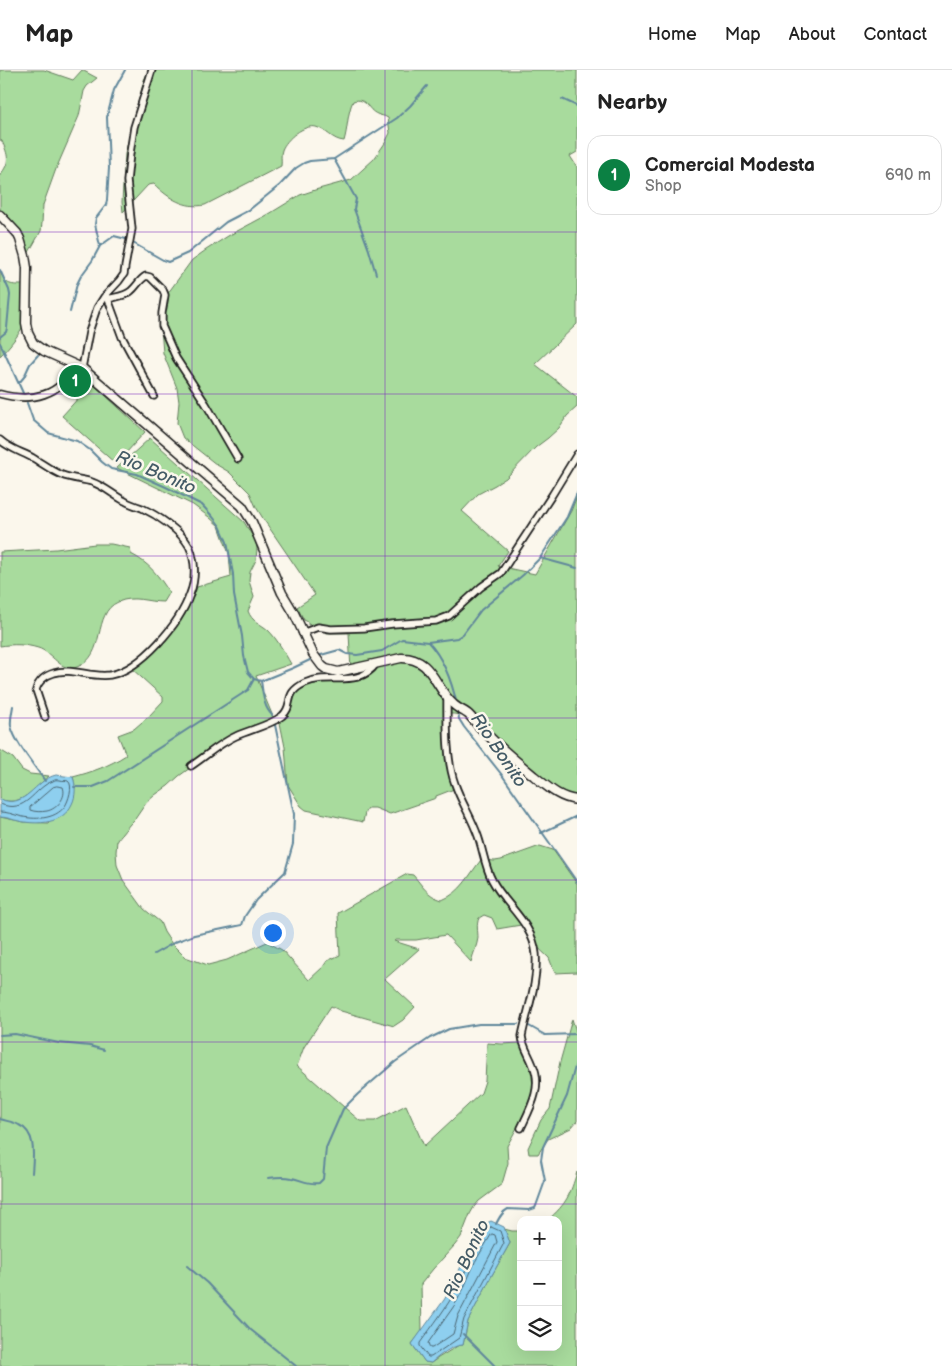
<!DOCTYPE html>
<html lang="en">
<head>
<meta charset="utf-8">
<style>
	:root { --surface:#fff; --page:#f6f6f6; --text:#222; --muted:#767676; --line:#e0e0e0; --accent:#0b8043 }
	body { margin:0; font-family:"Balsamiq Sans",sans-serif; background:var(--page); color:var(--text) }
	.controls { position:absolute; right:15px; bottom:15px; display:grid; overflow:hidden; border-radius:10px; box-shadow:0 5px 20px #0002 }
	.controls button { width:45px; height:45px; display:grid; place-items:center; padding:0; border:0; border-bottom:1px solid var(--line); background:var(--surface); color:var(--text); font:25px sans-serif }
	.you { position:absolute; left:272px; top:862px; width:18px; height:18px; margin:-12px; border:4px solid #fff; border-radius:50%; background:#1a73e8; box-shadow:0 0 0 8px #1a73e833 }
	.badge { display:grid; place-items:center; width:32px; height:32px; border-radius:50%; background:var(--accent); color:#fff; font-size:16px; font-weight:700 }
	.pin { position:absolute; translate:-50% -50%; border:2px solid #fff; box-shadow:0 1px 5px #0006 }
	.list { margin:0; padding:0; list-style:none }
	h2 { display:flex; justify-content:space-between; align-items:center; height:65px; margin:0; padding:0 20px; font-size:21px }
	h2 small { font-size:16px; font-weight:400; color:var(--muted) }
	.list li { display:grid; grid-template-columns:32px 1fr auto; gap:15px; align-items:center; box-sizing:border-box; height:80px; margin:0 10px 10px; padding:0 10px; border:1px solid var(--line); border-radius:15px }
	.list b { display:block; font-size:19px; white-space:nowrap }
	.list p { margin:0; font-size:16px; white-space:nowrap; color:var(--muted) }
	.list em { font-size:16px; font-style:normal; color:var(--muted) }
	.icon { flex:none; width:28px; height:28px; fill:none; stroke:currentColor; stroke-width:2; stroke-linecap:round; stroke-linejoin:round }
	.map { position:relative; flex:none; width:577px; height:1296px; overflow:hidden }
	header { display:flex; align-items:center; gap:30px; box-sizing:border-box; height:70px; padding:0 25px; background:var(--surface); border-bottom:1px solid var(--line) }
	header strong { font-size:24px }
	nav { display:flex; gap:28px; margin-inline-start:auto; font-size:18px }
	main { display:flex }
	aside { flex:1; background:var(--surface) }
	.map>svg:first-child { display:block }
	.green { fill:#a8db9d; stroke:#627c5c }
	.water { fill:#8ecfef; stroke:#60879b }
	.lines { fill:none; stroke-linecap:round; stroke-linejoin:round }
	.shore { stroke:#4a6470; stroke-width:1 }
	.stream { stroke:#60879b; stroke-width:2 }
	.street-casing { stroke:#1c1c1c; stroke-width:9 }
	.secondary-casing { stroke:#1c1c1c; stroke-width:11 }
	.street { stroke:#fbf7ec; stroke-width:5.5 }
	.secondary { stroke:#fbf7ec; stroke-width:8 }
	.grid { fill:none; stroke:#7b2cbf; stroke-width:1; stroke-opacity:0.55 }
	.labels { text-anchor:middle; stroke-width:5; stroke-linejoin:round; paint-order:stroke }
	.water-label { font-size:18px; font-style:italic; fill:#445b66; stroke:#fbf7ec }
</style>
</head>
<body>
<header>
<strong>Map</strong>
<nav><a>Home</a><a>Map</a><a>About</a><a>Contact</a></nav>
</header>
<main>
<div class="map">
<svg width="577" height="1296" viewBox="0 0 577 1296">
	<rect width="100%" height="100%" fill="#fbf7ec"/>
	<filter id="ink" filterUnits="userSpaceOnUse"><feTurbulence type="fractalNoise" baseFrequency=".02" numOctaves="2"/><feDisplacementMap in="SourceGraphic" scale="10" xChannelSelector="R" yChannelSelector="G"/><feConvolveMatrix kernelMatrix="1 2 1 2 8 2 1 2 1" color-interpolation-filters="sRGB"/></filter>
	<g filter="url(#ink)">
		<path class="green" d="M0,0h44l29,10 9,-10 15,8 -10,8 -3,5 -5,25 -23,53 -13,36 -1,18 -1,8 -13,23 -16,-28 -12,-10v-41c11,-13 8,-20 2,-34l-2,-1z
			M149,0h428v82l-7,4 7,11v157l-42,40 42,33v10l-10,9 -8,12 -11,10 -12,9 -30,31 -11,7 -17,9 -16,17 46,40 -10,15 37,8 36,-63 6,-15v305l-16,-7 -73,-57 -23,-21 -11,-2h-5l-1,4 6,71 -18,7v2l-46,16 -15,-6h-7l-3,4 -2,10 -57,-12 -5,-4 -13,-21 -3,-38 -6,-29c10,-16 19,-32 37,-40 10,-5 24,-5 35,-7l-2,-38h-22l-15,-9 -4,1v-3l-4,-2 -7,-13 18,-12 -51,-75 -8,-13 -6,-14 -21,-21 -12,-7 -34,-27 -6,-15 2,-21 -2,-14 -14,-35 -2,-25 7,-35 24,-33 14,-10 22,-14 41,-22 31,-19 15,-5 36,-10 23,-21 11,-16 5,-10 -2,-15c-5,-3 -7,-2 -11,-4 -10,-4 -10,-17 -24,-13 -6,13 -5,27 -9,40 -12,-1 -17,-11 -28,-14 -12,-3 -30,12 -34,23 -2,5 0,10 -1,16l-76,39c-20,4 -37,-7 -51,-21l-6,1 -25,27 -1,-10 3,-48 19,-74z
			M0,201c6,14 9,14 23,14 1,11 2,23 2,34 -1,11 -17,29 -25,37z
			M92,313l53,49 -29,32 -54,-48z
			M150,368l94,84 12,20 1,6 -1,12 -6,12 -1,9 5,16 -6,14c4,11 12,12 20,19 10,10 16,22 23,34l-35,12 18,43 -37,19 -29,17 -29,21 -11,10 -13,9 -9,8 -11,16 -5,5 -13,16 -1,12 1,13 6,15 21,29 16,13 4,10 8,12 13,13 23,8 19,-5 40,-18 15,8 27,30 14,-13 4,-6 13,-6 -2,-42 69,-39 6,1c10,11 13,20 29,25 20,-8 26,-24 39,-40l14,1 6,-1 39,-14 13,4 24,34v88l-22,1 -6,-15 -21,-20 -7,-13 -24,4 -5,-11 -8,-3 -5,3c-3,7 -1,13 -1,20 -1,8 -5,16 -7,24l-25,-27 -30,5h-20l-2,1 25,8 -34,30 30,28 -12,13 -9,6 -53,-15 -10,-5 -27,41 -7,19 63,55h15l31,-16 18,41 57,-53 4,-12 2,-38 15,1 18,-1 3,8 15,23 -8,30 -23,42 1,17 -6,21 -23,17 -5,6 -4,7 -9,23 -6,8 -22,24 -12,15 1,47 -10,13 13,18 6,1 7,-5 21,-13h4l5,-24 24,-46 18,-32 -6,-14 8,2h9v116h37v-127h-10c19,-17 22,-25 29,-48v194h-577v-549l24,5 24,1 26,-42 -1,-4c19,-5 36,-11 53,-22l-8,-20 16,-6 15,-13 14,-15v-4l-32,-29 26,-25 37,-47 3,-9 34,-10 -2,-23 -10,-28 -10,-9 -16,-12 -76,-37z
			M95,474h16l19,4 1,6c18,9 28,22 38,38l-6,10c-16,0 -29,-7 -45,0 -26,11 -11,54 -41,65 -16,6 -25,-15 -39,-19 -13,-4 -25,-4 -38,-2v-94l56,-3z
			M0,680l13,8 9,12 8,4 19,2c-15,12 -28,32 -49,23z
			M572,949l5,15v87l-6,7 -23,11 -10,15h-9l-1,-6 13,-28 9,-11 10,-47z"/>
		<path class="water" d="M56,705l17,2c3,9 3,19 -1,27 -9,20 -34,21 -53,17 -6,-1 -12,-4 -19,-4v-18c26,11 34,-19 56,-24z
			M491,1151l13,6 6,16 -18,32 -24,46 -5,24c-11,0 -24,11 -32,18l-6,-1 -13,-18 32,-44 9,-15 12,-28 12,-18 3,-10 5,-5z"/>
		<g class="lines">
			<path class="shore" d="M57,716l6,1c4,10 -6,22 -16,24 -6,1 -12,1 -17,-1v-3l23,-20z
				M0,734c27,11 33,-16 53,-23 3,-2 3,-1 7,-1 3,1 6,0 8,1 6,4 0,21 -3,25 -10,14 -31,14 -46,10 -7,-2 -12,-4 -19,-4
				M491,1157l9,4 4,12 -40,76 -5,19 -28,19h-3l-8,-11v-3c13,-18 27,-36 37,-55 8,-14 13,-29 21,-42 5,-7 5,-16 13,-19z
				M492,1164l3,1 2,7 -39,74 -5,18 -21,14h-2l-2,-5 26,-37 9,-16 12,-28z"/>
			<path class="stream" d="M562,29l15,7
				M334,89l22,40 -2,10 15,41 7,24
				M133,173l30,17 5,2 20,-9 38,-31 23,-12 31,-25 16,-17 8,-5 6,-2 24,-2 63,-41 13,-12 17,-20
				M100,176l-5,-22 1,-6 10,-13 1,-5 2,-32 -2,-51 7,-27 11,-20
				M0,200l9,20 1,5 -3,33 -1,4 -6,5
				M70,242l7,-28 4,-8 11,-15 8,-15 14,-10 12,3
				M0,273l23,50
				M19,313l5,-6 6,-13 8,-9
				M27,333l6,17 15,13 29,8 13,9 12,12 9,7 26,5 29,13 36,18 11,12 7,9 7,16 6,32 1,21 8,41 2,20 4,16 6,7 7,2 32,-13 19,-9
				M540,488l37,10
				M428,572c16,17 24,40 29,63
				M321,585l18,-5 8,4 10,1 25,-4 20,-12 26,3 29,-4 6,-4 18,-24 42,-35 17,-17 27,-41 10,-24
				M261,611c2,11 2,26 11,34
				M13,636c-1,7 -3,14 -2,20 4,17 24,40 34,55
				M458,642l1,7 5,8 38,48 75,107
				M74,717h19l15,-6 140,-91 6,-11
				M541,763l36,-17
				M154,884l21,-12 19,-7 48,-10 3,-9 11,-16 29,-28 8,-28 1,-30 -19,-89
				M529,956l16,9 32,-1
				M0,965l15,-1 44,9 31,3 14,4
				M0,1049c6,2 14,3 19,6 18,8 14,32 13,48
				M268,1108c8,-1 16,-2 24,0 10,2 17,7 27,5l4,-4 3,-31 17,-39 15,-15 37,-32 35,-24 19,-9 30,-5h39
				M496,1154c3,-6 6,-12 12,-15l21,1 6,-2 1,-2 9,-25 -4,-21 2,-13 24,-51 9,-33 1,-19
				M187,1196l20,17 44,47 45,36
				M463,1264l32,32"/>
			<defs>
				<path id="street" d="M106,228l2,1 14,38 32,59
					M108,229c7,-2 18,-3 23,-8 6,-5 8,-11 15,-15l4,1 13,13 2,5 -3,18v13l14,32 30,46 32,55
					M82,298l7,-36 8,-24 7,-11 15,-16 5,-7 1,-7 7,-38 -5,-48 3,-28 4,-26 18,-57
					M0,324c30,8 62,3 74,-30
					M0,370c10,9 22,12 33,18 10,6 19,13 29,17 10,4 20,4 30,7 12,4 21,13 33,19 5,3 11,5 17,7 15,7 39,23 47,38 3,5 4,12 5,18 1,10 0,20 -4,30 -10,29 -48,75 -80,81 -19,3 -39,-8 -56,-2 -8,2 -16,8 -18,17l9,27
					M302,563l16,-6 13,2 33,-1 28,-4 44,-3 13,-5 32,-29 20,-14 51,-78 25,-41
					M447,628c0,25 -1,62 8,86 6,18 17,34 23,52 5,14 7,31 14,44 13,25 41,43 44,74 2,29 -8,53 -14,82 1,11 7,18 11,29 10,22 -3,44 -12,63
					M191,696c15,-10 29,-23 45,-30 15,-7 33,-10 46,-20 13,-11 0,-22 23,-33 23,-11 53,6 71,-19"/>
				<path id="secondary" d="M0,145l17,18 3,6 5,17 2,12 -1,55 2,10 5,10 11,8 38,17 160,138 10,16 30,71 12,20 19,41 9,12 4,3 12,3 63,-14c31,-1 34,30 52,46 5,5 12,7 16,11 6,6 10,12 16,17 15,16 32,30 49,44 14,11 25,22 43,24"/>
			</defs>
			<use href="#street" class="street-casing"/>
			<use href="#secondary" class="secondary-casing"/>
			<use href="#street" class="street"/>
			<use href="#secondary" class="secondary"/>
		</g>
	</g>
	<path class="grid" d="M192,0v1296M385,0v1296M0,162h577M0,324h577M0,486h577M0,648h577M0,810h577M0,972h577M0,1134h577"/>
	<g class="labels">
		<g class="water-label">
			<text transform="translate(156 402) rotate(23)" y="6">Rio Bonito</text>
			<text transform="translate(499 680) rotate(56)" y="6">Rio Bonito</text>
			<text transform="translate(466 1189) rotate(-65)" y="6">Rio Bonito</text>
		</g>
	</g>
</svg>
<div class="controls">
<button>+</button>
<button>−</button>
<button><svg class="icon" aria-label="layers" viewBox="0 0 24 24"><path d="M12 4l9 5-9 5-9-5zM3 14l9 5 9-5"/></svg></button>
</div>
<div class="you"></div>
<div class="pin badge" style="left:75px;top:311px">1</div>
</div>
<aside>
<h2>Nearby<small></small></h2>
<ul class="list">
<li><span class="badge">1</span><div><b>Comercial Modesta</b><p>Shop</p></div><em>690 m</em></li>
</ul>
</aside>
</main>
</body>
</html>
